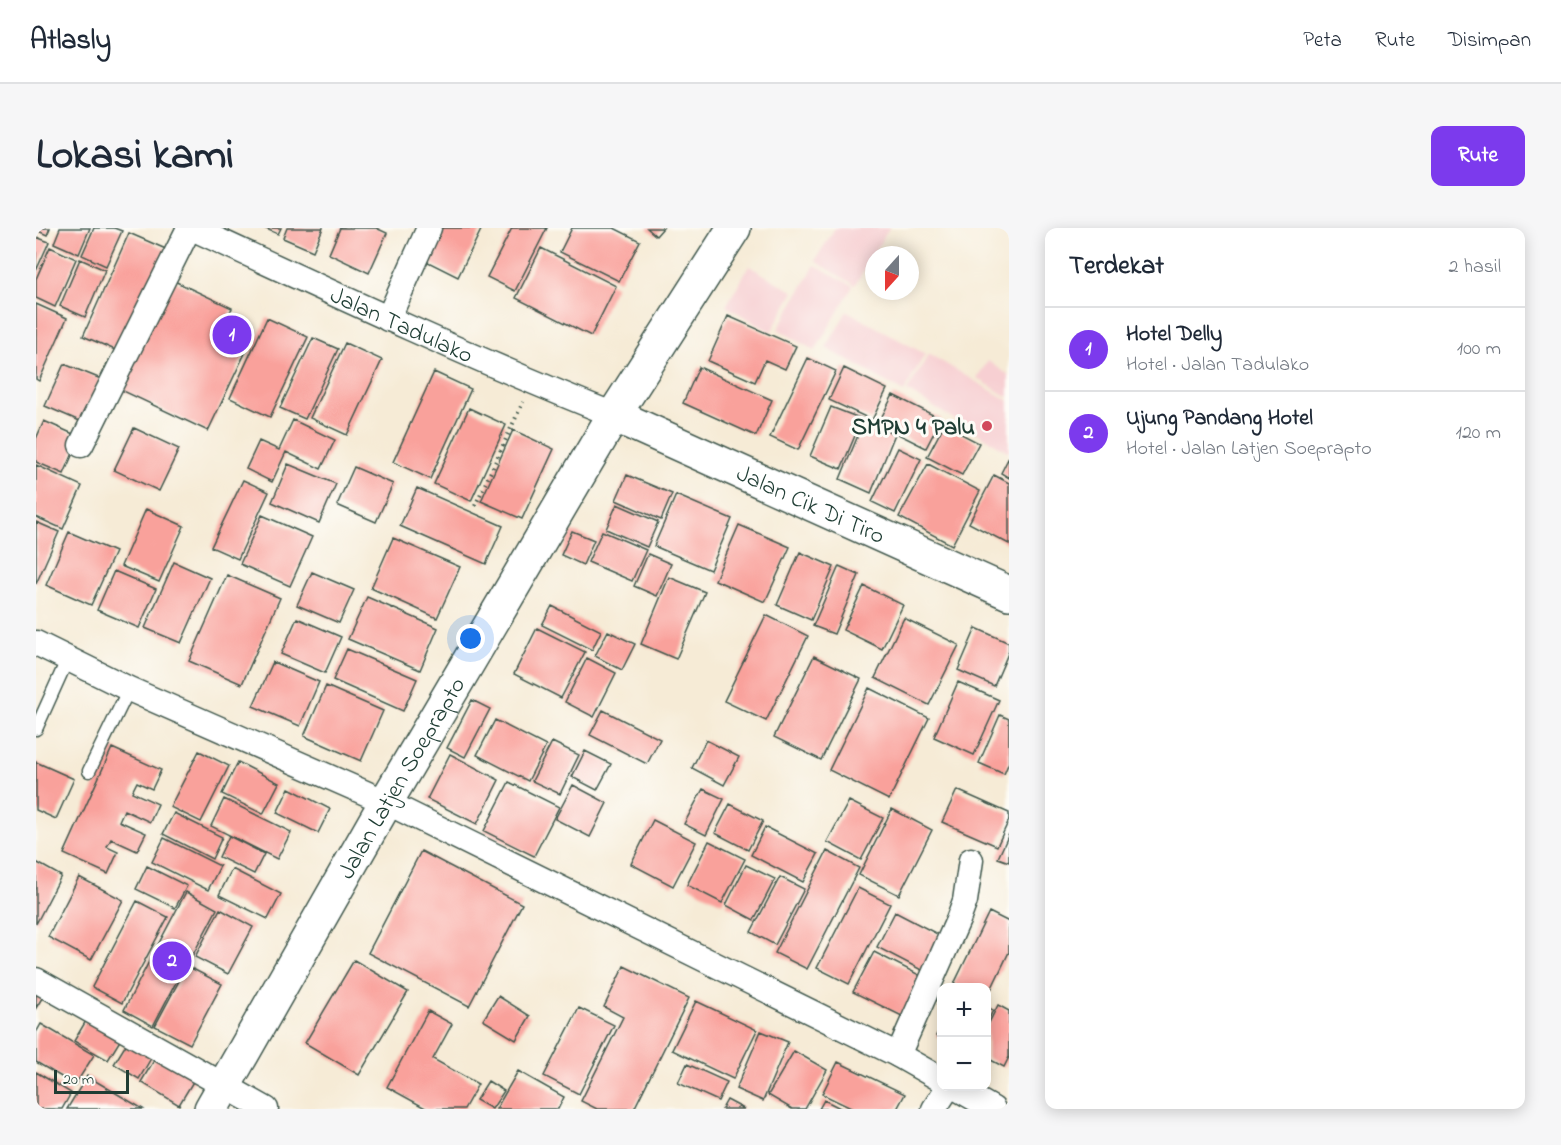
<!DOCTYPE html>
<html lang="id">
<head>
<meta charset="utf-8">
<style>
	:root { --surface:#fff; --page:#f6f6f7; --text:#1f2937; --muted:#747a83; --line:#e0e1e3; --accent:#7c3aed }
	body { margin:0; font-family:"Indie Flower",sans-serif; background:var(--page); color:var(--text) }
	.controls { position:absolute; right:18px; bottom:18px; display:grid; overflow:hidden; border-radius:12px; box-shadow:0 3px 15px #0003 }
	.controls button { width:54px; height:54px; display:grid; place-items:center; padding:0; border:0; border-bottom:2px solid var(--line); background:var(--surface); color:var(--text); font:30px sans-serif }
	.compass { position:absolute; left:829px; top:18px; width:54px; height:54px; border-radius:50%; background:var(--surface); box-shadow:0 3px 15px #0003; rotate:201deg }
	.scale { position:absolute; left:18px; bottom:15px; width:75px; box-sizing:border-box; padding-left:6px; border:3px solid #1f3d34; border-top:0; font-size:16px; line-height:21px; white-space:nowrap; color:#1f3d34; -webkit-text-stroke:4px #fdfcf7; paint-order:stroke }
	.you { position:absolute; left:435px; top:411px; width:21px; height:21px; margin:-15px; border:4px solid #fff; border-radius:50%; background:#1a73e8; box-shadow:0 0 0 9px #1a73e833 }
	.badge { display:grid; place-items:center; width:39px; height:39px; border-radius:50%; background:var(--accent); color:#fff; font-size:20px; font-weight:700 }
	.pin { position:absolute; translate:-50% -50%; border:3px solid #fff; box-shadow:0 2px 6px #0006 }
	.list { margin:0; padding:0; list-style:none }
	h2 { display:flex; justify-content:space-between; align-items:center; height:78px; margin:0; padding:0 24px; font-size:26px }
	h2 small { font-size:20px; font-weight:400; color:var(--muted) }
	.list li { display:grid; grid-template-columns:39px 1fr auto; gap:18px; align-items:center; box-sizing:border-box; height:84px; padding:0 24px; border-top:2px solid var(--line) }
	.list b { display:block; font-size:22px; white-space:nowrap }
	.list p { margin:0; font-size:20px; white-space:nowrap; color:var(--muted) }
	.list em { font-size:20px; font-style:normal; color:var(--muted) }
	.map { position:relative; flex:none; width:973px; height:881px; overflow:hidden; border-radius:12px }
	header { display:flex; align-items:center; gap:36px; box-sizing:border-box; height:84px; padding:0 30px; background:var(--surface); border-bottom:2px solid var(--line) }
	header strong { font-size:28px }
	nav { display:flex; gap:33px; margin-inline-start:auto; font-size:21px }
	.intro { display:flex; align-items:center; justify-content:space-between; box-sizing:border-box; height:144px; padding:0 36px }
	h1 { margin:0; font-size:42px }
	.button { padding:15px 27px; border-radius:12px; background:var(--accent); color:#fff; font-size:21px; font-weight:700 }
	main { display:flex; gap:36px; padding:0 36px }
	aside { flex:1; background:var(--surface); border-radius:12px; box-shadow:0 3px 15px #0003 }
	.map>svg:first-child { display:block }
	.built { fill:#f7cfd2 }
	.building { fill:#f9a19b }
	.lines { fill:none; stroke-linecap:round; stroke-linejoin:round }
	.lane-casing { stroke:#3f574c; stroke-width:15 }
	.street-casing { stroke:#3f574c; stroke-width:27 }
	.secondary-casing { stroke:#3f574c; stroke-width:36 }
	.path { stroke:#3f574c; stroke-width:4; stroke-dasharray:1.5 4.5; stroke-linecap:butt }
	.lane { stroke:#fff; stroke-width:12 }
	.street { stroke:#fff; stroke-width:24 }
	.secondary { stroke:#fff; stroke-width:33 }
	.poi-dot { fill:#d1495b; stroke:#fdfcf7; stroke-width:2 }
	.labels { text-anchor:middle; stroke-width:6; stroke-linejoin:round; paint-order:stroke }
	.street-label { font-size:24px; fill:#1f3d34; stroke:#fdfcf7 }
	.poi-label { font-size:24px; font-weight:bold; fill:#1f3d34; stroke:#fdfcf7; text-anchor:end }
</style>
</head>
<body>
<header>
<strong>Atlasly</strong>
<nav><a>Peta</a><a>Rute</a><a>Disimpan</a></nav>
</header>
<div class="intro"><h1>Lokasi kami</h1><a class="button">Rute</a></div>
<main>
<div class="map">
<svg width="973" height="881" viewBox="0 0 973 881">
	<rect width="100%" height="100%" fill="#fdfcf7"/>
	<filter id="ink" filterUnits="userSpaceOnUse"><feTurbulence type="fractalNoise" baseFrequency=".0167" numOctaves="2"/><feDisplacementMap in="SourceGraphic" scale="12" xChannelSelector="R" yChannelSelector="G"/><feConvolveMatrix kernelMatrix="1 2 1 2 8 2 1 2 1" color-interpolation-filters="sRGB"/></filter>
	<filter id="wash" filterUnits="userSpaceOnUse"><feTurbulence type="fractalNoise" baseFrequency=".008" numOctaves="4" result="noise"/><feDisplacementMap in="SourceGraphic" scale="24" xChannelSelector="R" yChannelSelector="G"/><feGaussianBlur stdDeviation="1.35" result="paint"/><feColorMatrix in="noise" values="0 0 0 0 0 0 0 0 0 0 0 0 0 0 0 0 0 1.4 0 .05"/><feComposite in="paint" operator="in"/></filter>
	<g filter="url(#wash)">
		<rect width="100%" height="100%" fill="#f6ebd6"/>
		<path class="built" d="M799,0h54l-34,57 -40,-24z
			M779,37l38,21 -38,65 -37,-22z
			M713,38l45,26 -23,40 -45,-26z
			M811,83l78,43 -21,38 -78,-44z
			M893,126l80,47v51l-102,-61z
			M952,133l21,14v23l-32,-20z"/>
		<g id="blocks">
			<path class="building" d="M0,0h14l-3,7 -11,-5z
				M24,0h30l-11,26 -25,-11z
				M58,0h20l8,3 -16,35 -24,-11z
				M228,0h17l-3,6z
				M251,0h36l-10,23 -30,-13z
				M304,0h36l11,5 -18,40 -40,-19z
				M406,0h40l-24,49 -32,-16z
				M476,0h35l-32,63 -28,-14z
				M536,0h42l26,13 -21,40 -59,-29z
				M611,0h16l-7,8z
				M93,5l39,17 -46,103 -39,-17z
				M0,9l13,5 -13,29z
				M14,19l26,12 -21,48 -19,-9v-19z
				M505,20l75,38 -25,50 -75,-38z
				M44,31l25,11 -20,47 -25,-11z
				M134,51l62,29 -14,30 28,13 -38,80 -89,-42z
				M0,76l31,14 -28,63 -3,-2z
				M692,88l68,30 -11,23 -20,-9 -10,22 -47,-21z
				M231,90l41,19 -38,80 -40,-19z
				M277,110l25,11 -33,70 -25,-11z
				M309,115l37,17 -35,75 -37,-17z
				M772,130l28,13 -38,79 -28,-13z
				M28,136l37,15 -19,43 -37,-16z
				M663,139l73,33 -16,36 -73,-33z
				M808,140l43,21 -15,31 -43,-20z
				M398,144l37,17 -41,90 -37,-17z
				M857,167l48,24 -15,29 -48,-24z
				M795,179l31,12 -21,50 -31,-13z
				M433,180l37,17 -35,76 -37,-17z
				M257,192l42,20 -14,29 -35,-17 -14,30 -26,-13 13,-28 20,9z
				M8,193l36,16 -16,37 -28,-12v-23z
				M828,193l31,13 -24,59 -31,-14z
				M908,197l35,18 -17,32 -35,-18z
				M98,200l45,21 -20,42 -45,-21z
				M477,202l41,19 -32,70 -41,-18z
				M862,220l23,11 -26,54 -23,-11z
				M973,229v21l-8,-5z
				M252,236l48,20 -17,39 -47,-21z
				M892,236l52,27 -28,54 -53,-28z
				M0,237l46,21 -19,43 -27,-12z
				M318,239l39,17 -17,38 -39,-17z
				M591,247l45,19 -11,26 -45,-20z
				M958,247l15,8v61l-40,-21z
				M207,252l26,12 -31,67 -27,-12z
				M381,260l86,38 -17,38 -86,-38z
				M640,267l56,24 -22,51 -56,-24z
				M581,276l41,18 -11,25 -41,-18z
				M110,281l38,17 -25,56 -38,-16z
				M226,287l50,22 -22,49 -50,-22z
				M0,294l23,10 -23,52z
				M703,297l51,22 -25,55 -50,-22z
				M536,303l22,9 -11,25 -22,-10z
				M566,303l44,19 -14,31 -44,-19z
				M33,304l46,20 -24,53 -45,-20z
				M357,310l67,29 -23,51 -66,-30z
				M764,324l34,15 -23,53 -34,-15z
				M612,326l23,10 -14,32 -23,-10z
				M138,334l36,16 -29,65 -36,-15z
				M803,338l20,9 -25,59 -21,-8z
				M78,343l42,18 -17,39 -42,-18z
				M276,344l42,18 -15,33 -42,-18z
				M191,347l53,23 -38,86 -53,-23z
				M633,349l36,15 -29,67 -35,-15z
				M828,358l39,19 -21,44 -39,-19z
				M331,369l71,31 -18,42 -72,-31z
				M516,378l49,25 -9,19 -50,-25z
				M730,387l42,21 -42,85 -42,-20z
				M261,390l44,19 -16,36 -44,-19z
				M868,390l55,27 -30,60 -54,-27z
				M501,400l48,24 -24,46 -47,-24z
				M940,400l33,15v8l-15,35 -36,-16z
				M572,403l27,13 -13,26 -27,-14z
				M311,421l70,30 -14,32 -70,-31z
				M778,428l47,23 -40,81 -47,-23z
				M551,430l29,15 -22,44 -29,-15z
				M237,434l46,20 -19,44 -47,-20z
				M922,454l41,18 -25,55 -40,-18z
				M290,458l57,25 -22,50 -57,-25z
				M833,460l60,30 -40,82 -60,-30z
				M436,472l18,9 -25,48 -18,-9z
				M567,482l57,29 -13,25 -57,-29z
				M964,487l9,4v43l-5,12 -25,-11z
				M459,492l51,26 -18,35 -51,-26z
				M670,512l33,17 -15,28 -32,-17z
				M516,514l27,13 -19,39 -28,-13z
				M76,520l49,22 -9,19 -15,-7 -5,10 26,12 -8,18 -26,-12 -5,11 27,12 -9,18 -26,-12 -4,8 11,5 -10,22 -44,-20z
				M163,523l30,15 -28,56 -31,-15z
				M549,523l26,13 -14,26 -25,-13z
				M414,526l49,26 -22,44 -50,-25z
				M0,534l38,17 -18,40 -20,-9z
				M202,534l41,21 -16,31 -41,-20z
				M473,554l50,25 -25,49 -50,-25z
				M537,557l34,18 -17,34 -35,-18z
				M253,560l41,21 -12,24 -41,-20z
				M667,561l21,10 -18,36 -22,-11z
				M921,562l52,23v7l-12,26 -55,-24z
				M188,571l67,33 -14,27 -66,-33z
				M813,573l34,17 -22,42 -34,-18z
				M694,576l33,17 -15,29 -33,-17z
				M856,581l40,21 -33,65 -40,-20z
				M138,585l48,24 -10,22 -49,-25z
				M617,592l43,22 -23,44 -42,-22z
				M729,599l53,27 -15,28 -52,-27z
				M973,606v28l-11,-4z
				M193,608l35,18 -10,20 -35,-17z
				M128,610l56,28 -12,24 -56,-28z
				M673,613l36,18 -23,44 -35,-18z
				M385,623l101,53 -53,102 -101,-53z
				M791,623l32,17 -52,101 -32,-16z
				M0,634l25,14 -25,48z
				M710,637l29,14 -21,41 -28,-15z
				M111,638l40,20 -12,22 -39,-19z
				M196,641l49,25 -13,25 -49,-24z
				M43,649l44,23 -32,60 -43,-23z
				M744,649l24,12 -29,56 -24,-13z
				M822,660l32,16 -41,80 -32,-16z
				M150,664l31,17 -28,53 -31,-17z
				M101,673l31,16 -46,86 -30,-16z
				M184,681l33,18 -25,47 -33,-17z
				M859,684l52,27 -18,35 -52,-27z
				M953,684l20,10v30l-22,46v-10h-25l-8,-4z
				M838,724l53,27 -21,39 -53,-26z
				M117,726l30,15 -30,57 -29,-16z
				M318,732l54,32 -49,83 -54,-32z
				M151,738l35,18 -32,60 -35,-18z
				M588,738l65,32 -55,111h-37l-16,-8 42,-84 -19,-10z
				M0,755l11,7 -11,18z
				M462,768l32,20 -14,24 -33,-20z
				M660,773l61,29 -24,49 -61,-29z
				M962,777l11,6v46l-5,10 -17,-9v-31z
				M951,779l6,3 -6,13z
				M543,780l35,17 -35,69 -35,-18z
				M392,783l24,13 -19,35 45,25 -14,25h-37l-40,-22z
				M54,786l34,20 -16,26 -34,-19z
				M5,796l53,31 -19,30 -39,-23v-29z
				M906,796v15l-6,-3z
				M725,803l27,11 -25,59 -27,-12z
				M94,810l24,15 -15,26 -25,-15z
				M758,823l33,19 -22,39h-13l-24,-14z
				M123,824l38,23 -18,30 -38,-23z
				M802,834l67,32 -8,15h-44l-31,-15z
				M651,836l40,18 -9,19 -40,-18z
				M482,843l46,26 -6,12h-62z
				M0,844l35,21 -9,16h-26z
				M51,848l56,33h-76z
				M452,853l16,10 -12,18 -16,-9z
				M691,872l17,9h-22z
				M788,872l18,9h-23z"/>
		</g>
	</g>
	<g filter="url(#ink)">
		<use href="#blocks" fill-opacity="0" stroke="#3f574c" stroke-width="1.5"/>
		<g class="lines">
			<defs>
				<path id="lane" d="M0,501l32,-71
					M53,543l40,-82"/>
				<g id="street">
					<path id="s1" d="M156,0c140,65 279,130 422,187"/>
					<path d="M352,91l41,-91"/>
					<path d="M45,217l108,-217"/>
					<path d="M0,415l93,46 257,113 512,253 44,25"/>
					<path d="M0,752l230,129"/>
					<path d="M862,827l60,-135 7,-19 6,-41"/>
					<path d="M917,858l40,23"/>
					<path d="M898,881l15,-23"/>
				</g>
				<g id="secondary">
					<path id="s2" d="M578,187l395,178"/>
					<path id="s3" d="M175,881l175,-307 228,-387 120,-187"/>
				</g>
			</defs>
			<use href="#lane" class="lane-casing"/>
			<use href="#street" class="street-casing"/>
			<use href="#secondary" class="secondary-casing"/>
			<path class="path" d="M439,278l48,-104"/>
			<use href="#lane" class="lane"/>
			<use href="#street" class="street"/>
			<use href="#secondary" class="secondary"/>
		</g>
	</g>
	<circle class="poi-dot" cx="951" cy="198" r="6"/>
	<g class="labels">
		<g class="street-label">
			<text dy="8" stroke="none"><textPath href="#s1" startOffset="231">Jalan Tadulako</textPath></text>
			<text dy="8" stroke="none"><textPath href="#s2" startOffset="216">Jalan Cik Di Tiro</textPath></text>
			<text dy="8" stroke="none"><textPath href="#s3" startOffset="382">Jalan Latjen Soeprapto</textPath></text>
		</g>
		<g class="poi-label">
			<text x="939" y="206">SMPN 4 Palu</text>
		</g>
	</g>
</svg>
<div class="controls">
<button>+</button>
<button>−</button>
</div>
<svg class="compass" viewBox="-18 -18 36 36"><path d="M0-13l5 13h-10z" fill="#e53935"/><path d="M0 13l5-13h-10z" fill="#747a83"/></svg>
<div class="scale">20 m</div>
<div class="you"></div>
<div class="pin badge" style="left:196px;top:107px">1</div>
<div class="pin badge" style="left:136px;top:733px">2</div>
</div>
<aside>
<h2>Terdekat<small>2 hasil</small></h2>
<ul class="list">
<li><span class="badge">1</span><div><b>Hotel Delly</b><p>Hotel · Jalan Tadulako</p></div><em>100 m</em></li>
<li><span class="badge">2</span><div><b>Ujung Pandang Hotel</b><p>Hotel · Jalan Latjen Soeprapto</p></div><em>120 m</em></li>
</ul>
</aside>
</main>
</body>
</html>
